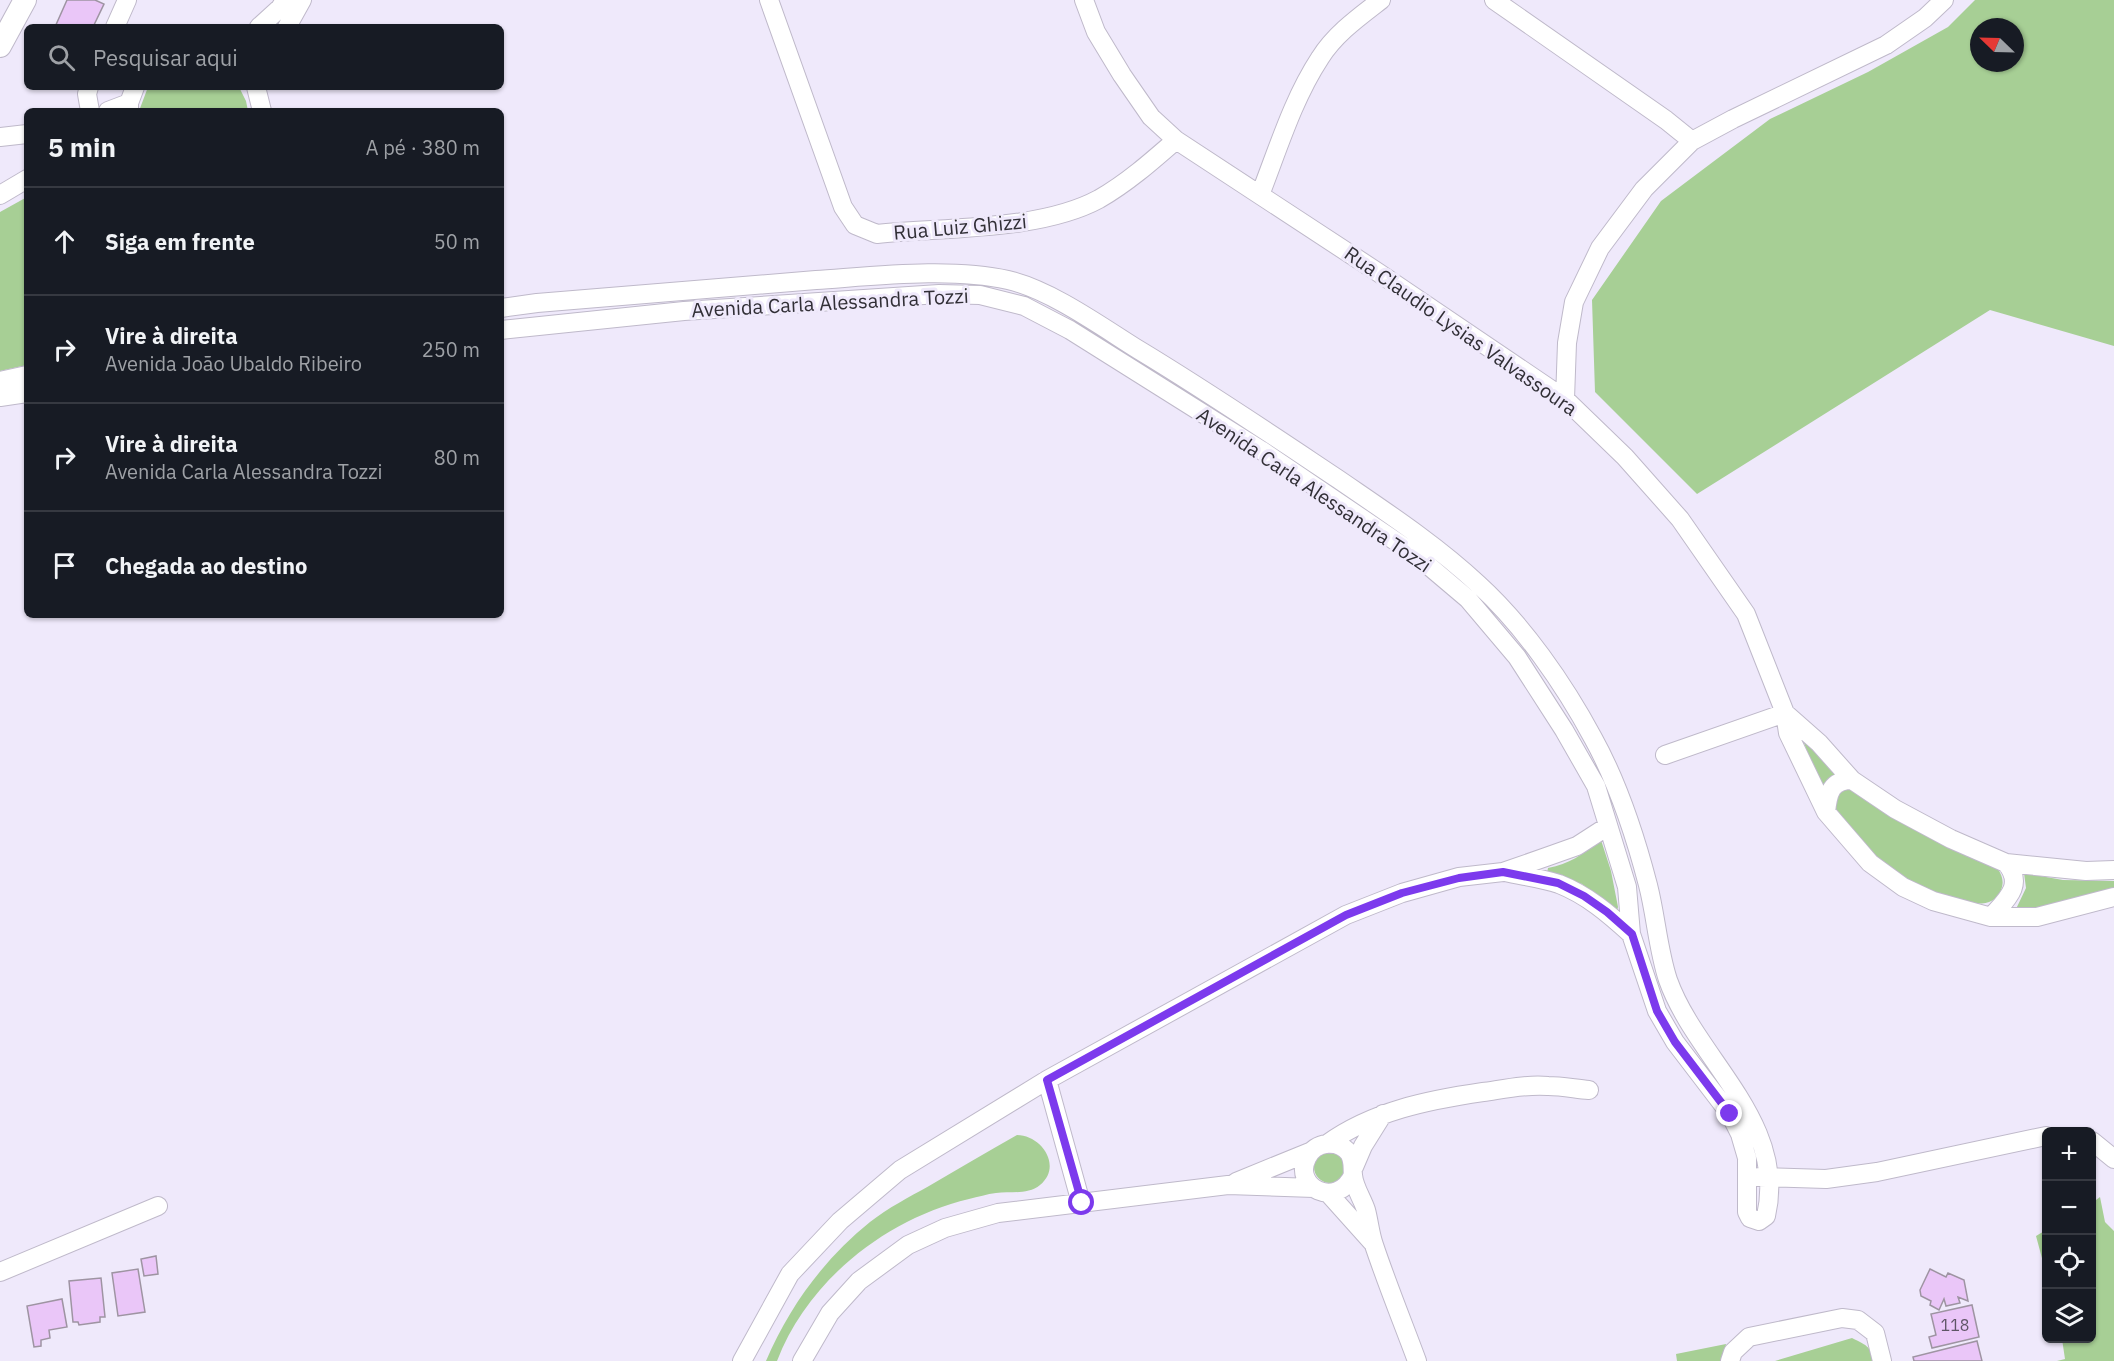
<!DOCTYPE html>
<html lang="pt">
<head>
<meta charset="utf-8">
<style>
	:root { --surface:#171b24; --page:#20242c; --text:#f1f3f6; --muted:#9ea1a6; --line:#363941 }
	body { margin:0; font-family:"IBM Plex Sans",sans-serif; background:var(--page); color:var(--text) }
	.controls { position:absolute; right:18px; bottom:18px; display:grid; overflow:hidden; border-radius:9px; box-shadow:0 2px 4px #0004 }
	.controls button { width:54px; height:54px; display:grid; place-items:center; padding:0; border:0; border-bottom:2px solid var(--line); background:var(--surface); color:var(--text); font:30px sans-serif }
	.compass { position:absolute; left:1970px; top:18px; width:54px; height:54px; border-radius:50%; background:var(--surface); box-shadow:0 2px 4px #0004; rotate:293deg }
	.stop { position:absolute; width:18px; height:18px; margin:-14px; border:4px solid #7c3aed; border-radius:50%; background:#fff }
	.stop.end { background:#7c3aed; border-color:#fff; box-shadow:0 2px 6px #0008 }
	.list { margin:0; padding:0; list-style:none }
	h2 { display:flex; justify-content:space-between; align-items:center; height:78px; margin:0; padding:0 24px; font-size:26px }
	h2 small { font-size:20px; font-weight:400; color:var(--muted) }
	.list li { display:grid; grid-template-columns:39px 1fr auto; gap:18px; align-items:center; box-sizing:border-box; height:108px; padding:0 24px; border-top:2px solid var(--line) }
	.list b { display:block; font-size:22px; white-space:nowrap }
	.list p { margin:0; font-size:20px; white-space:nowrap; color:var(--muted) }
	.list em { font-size:20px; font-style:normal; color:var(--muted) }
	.icon { flex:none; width:33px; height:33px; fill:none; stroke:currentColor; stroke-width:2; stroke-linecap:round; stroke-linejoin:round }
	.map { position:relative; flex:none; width:2114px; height:1361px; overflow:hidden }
	.search { position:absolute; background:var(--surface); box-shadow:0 2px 4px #0004; left:24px; top:24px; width:480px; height:66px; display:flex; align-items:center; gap:15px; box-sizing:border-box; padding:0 21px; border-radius:9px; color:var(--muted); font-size:22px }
	.panel { position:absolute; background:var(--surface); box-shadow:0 2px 4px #0004; left:24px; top:108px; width:480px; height:510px; border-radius:9px }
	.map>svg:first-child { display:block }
	.green { fill:#a7cf95; fill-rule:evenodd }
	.building { fill:#eac6f8; stroke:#9e94a2; stroke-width:1.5 }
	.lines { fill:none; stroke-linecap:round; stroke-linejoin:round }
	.minor-casing { stroke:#bfb9ca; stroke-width:20 }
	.major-casing { stroke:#bfb9ca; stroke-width:24 }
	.minor { stroke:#fff; stroke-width:18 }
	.major { stroke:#fff; stroke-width:22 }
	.route { stroke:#7c3aed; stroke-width:8 }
	.labels { text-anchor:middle; stroke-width:6; stroke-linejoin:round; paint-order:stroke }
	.number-label { font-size:16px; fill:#5f5566 }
	.street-label { font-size:20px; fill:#312f36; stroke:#efe9fb }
</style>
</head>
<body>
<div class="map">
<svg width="2114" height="1361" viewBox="0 0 2114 1361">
	<rect width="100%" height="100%" fill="#efe9fb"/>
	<path class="green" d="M1975,0h139v346l-124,-36 -293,184 -102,-102 -3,-92 69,-99 109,-82 98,-47 80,-45zM1979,27h36v36h-36z
		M148,87h91l7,14 2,10h-109z
		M27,197v168l-27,6v-159z
		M1807,741l34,36 -20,14 -17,-48z
		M1843,784l152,81c6,8 10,15 6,25 -11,32 -77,-1 -96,-12 -30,-17 -56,-46 -74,-76z
		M1598,840h3l10,31 7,36 -1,4 -35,-27 -35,-11 1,-5c21,-4 35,-13 50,-28z
		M2024,873l39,7 51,1v11l-61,15 -37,2 10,-21z
		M1017,1135c24,0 46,31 23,50 -12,10 -30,6 -44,8 -9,1 -18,4 -27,6 -83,20 -161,81 -192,162h-11c23,-54 58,-102 104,-139 18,-14 39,-25 59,-36 29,-17 58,-34 88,-51z
		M1314 1167a16 16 0 1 1 32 0a16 16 0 1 1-32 0Z
		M2100,1197l5,25 9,9v130h-57l8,-2 -3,-20 30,-1v-135z
		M2046,1230v43l-10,-37z
		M1852,1338c13,7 19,7 21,23h-98z
		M1726,1344l-3,17h-46l-1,-7z"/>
	<path class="building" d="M67,0h28l9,4 -11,23h-38z
		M156,1256l2,18 -14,2 -3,-17z
		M138,1269l7,43 -27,4 -6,-43z
		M1930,1269l16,8 2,-4 16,7 4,21 -10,-4 2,6 -14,3 -2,-7 -5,11 -9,-5 1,-4 -10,-5 -1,-6z
		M101,1278l4,39h-5v5l-21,3 -1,-3h-5l-4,-41z
		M62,1299l5,28 -18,3 1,8 -9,2v6l-7,1 -7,-41z
		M1972,1305l7,32 -47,11 -3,-11 7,-2 -5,-21z
		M1977,1341l5,20h-68l-1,-4z"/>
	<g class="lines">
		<defs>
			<path id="minor" d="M769,0l74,207 12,18 22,9c67,-7 163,-3 222,-35 28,-16 53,-38 77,-59
				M1084,0l12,32 26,43 29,42 25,23 203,133 186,126 60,58 55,62 66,95 39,99 3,20 38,79 44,51 33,24 30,14 58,16h46l77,-20
				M1494,0l172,120 26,21
				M115,27l12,-27
				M259,27l21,-19 5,-8
				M287,27l15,-27
				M89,87l-2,7 3,17
				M256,87l6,24
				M108,111l21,-8
				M129,111v-8l6,-16
				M0,137l27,-3
				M0,195l27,-16
				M1260,195c18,-46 33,-96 60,-137 15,-24 39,-41 61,-58
				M501,308l36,-5c93,-8 186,-16 279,-23 59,-4 135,-13 192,0 43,10 94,47 131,70 68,41 133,85 199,129 48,33 97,65 140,105 45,41 86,100 115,154 25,45 42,97 55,147 8,31 10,65 20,95 28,79 120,142 98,236l-7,5 -9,-3 -3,-6v-54l-7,-24 -10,-20 -55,-72 -18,-31 -26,-77 -4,-47 -31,-101 -32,-56 -47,-73 -49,-58 -52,-44 -155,-105 -191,-120 -46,-24 -44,-11 -41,-1 -255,17 -183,19
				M0,381l27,-6
				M0,397l27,-4
				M1565,399l2,-56 7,-41 26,-54 44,-59 48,-48 41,-22 153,-74 39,-27 19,-18
				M1785,713l34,30 33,37 43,29 56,30 55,24 80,8 28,-1
				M1665,755l120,-42
				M1826,812c2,-19 5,-32 26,-32
				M1505,872c17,4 37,6 54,12 28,11 50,30 72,50
				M1991,917c15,-17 34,-32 15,-54
				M1047,1080l34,123
				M2092,1141l22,18
				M1327,1144c46,-33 101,-44 156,-52 21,-3 44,-8 65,-6 14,0 28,3 41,4
				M1354,1167l9,-21 20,-32
				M1353,1175c-16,35 -61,12 -46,-17 8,-17 31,-19 42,-5 5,8 3,14 4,22 1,12 9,23 13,35 3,11 4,24 8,35 13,39 29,78 43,116
				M1759,1177l67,2 51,-7 169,-36
				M1236,1182l76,-31
				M1329,1194l43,48
				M0,1272l158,-66
				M742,1361l48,-87 50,-53 60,-51 147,-90 299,-165 56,-22 57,-16 44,-5 43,-15 31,-11 31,-20
				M802,1361l28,-48 29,-32 49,-36 37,-17 53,-15 230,-28 86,3
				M1730,1361l3,-9 16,-15 93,-19 16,2 17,13 7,28"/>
			<path id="major" d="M0,46l25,-46"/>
		</defs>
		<use href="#minor" class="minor-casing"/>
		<use href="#major" class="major-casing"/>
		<use href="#minor" class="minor"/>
		<use href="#major" class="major"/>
	</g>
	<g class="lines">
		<path class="route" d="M1082,1203l-35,-123 299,-165 56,-22 57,-15 44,-6 55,11 26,13 23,16 25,22 25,77 18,31 55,72"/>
	</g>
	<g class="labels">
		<g class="number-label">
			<text x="1955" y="1331">118</text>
		</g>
		<g class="street-label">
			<text transform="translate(960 227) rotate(-5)" y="7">Rua Luiz Ghizzi</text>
			<text transform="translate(830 303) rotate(-3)" y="7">Avenida Carla Alessandra Tozzi</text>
			<text transform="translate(1461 331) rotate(35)" y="7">Rua Claudio Lysias Valvassoura</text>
			<text transform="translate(1314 490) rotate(34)" y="7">Avenida Carla Alessandra Tozzi</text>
		</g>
	</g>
</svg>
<div class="controls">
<button>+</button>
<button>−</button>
<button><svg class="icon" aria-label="locate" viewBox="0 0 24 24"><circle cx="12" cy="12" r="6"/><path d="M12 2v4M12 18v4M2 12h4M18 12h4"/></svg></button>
<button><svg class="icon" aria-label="layers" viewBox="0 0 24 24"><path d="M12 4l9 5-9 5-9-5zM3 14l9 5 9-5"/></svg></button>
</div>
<svg class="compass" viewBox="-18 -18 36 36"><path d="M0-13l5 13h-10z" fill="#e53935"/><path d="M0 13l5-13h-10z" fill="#9ea1a6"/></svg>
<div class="stop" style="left:1082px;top:1203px"></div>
<div class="stop end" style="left:1730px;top:1114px"></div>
<div class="search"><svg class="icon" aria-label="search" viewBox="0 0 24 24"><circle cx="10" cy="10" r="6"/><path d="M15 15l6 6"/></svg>Pesquisar aqui</div>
<section class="panel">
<h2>5 min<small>A pé · 380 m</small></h2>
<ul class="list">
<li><svg class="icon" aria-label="ahead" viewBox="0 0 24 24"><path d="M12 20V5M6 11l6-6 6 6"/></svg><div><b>Siga em frente</b></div><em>50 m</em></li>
<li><svg class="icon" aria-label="right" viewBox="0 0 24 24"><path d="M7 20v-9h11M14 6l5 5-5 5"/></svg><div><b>Vire à direita</b><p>Avenida João Ubaldo Ribeiro</p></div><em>250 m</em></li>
<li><svg class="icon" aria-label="right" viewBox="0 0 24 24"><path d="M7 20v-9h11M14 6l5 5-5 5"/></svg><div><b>Vire à direita</b><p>Avenida Carla Alessandra Tozzi</p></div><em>80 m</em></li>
<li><svg class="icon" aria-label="arrive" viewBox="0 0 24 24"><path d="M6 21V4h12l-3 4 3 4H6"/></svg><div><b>Chegada ao destino</b></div></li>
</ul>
</section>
</div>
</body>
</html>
